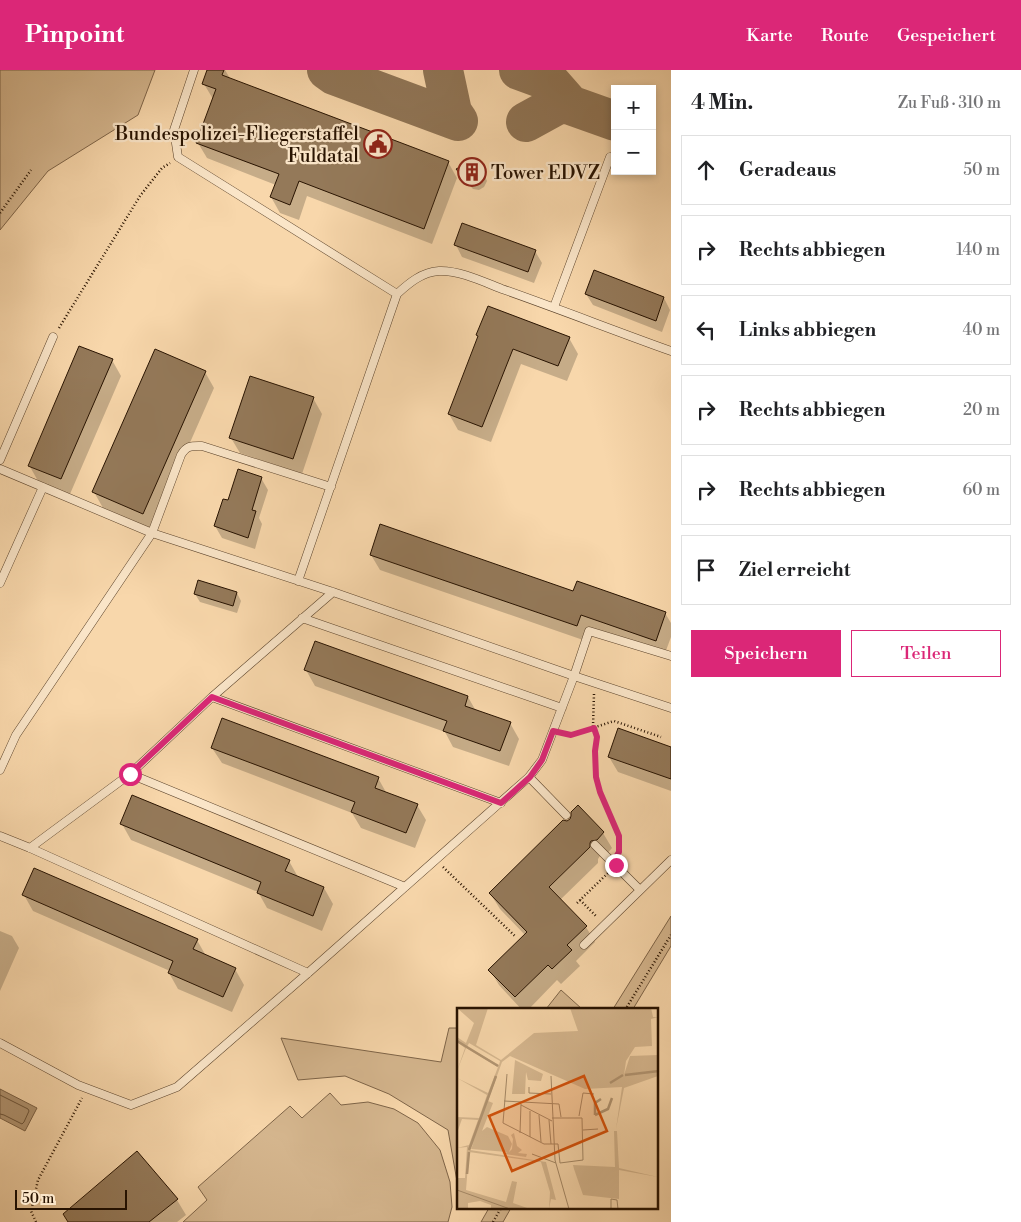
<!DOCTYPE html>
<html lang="de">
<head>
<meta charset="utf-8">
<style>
	:root { --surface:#fff; --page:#f2f2f2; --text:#202124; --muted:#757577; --line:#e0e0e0; --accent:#db2777 }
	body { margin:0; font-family:"Libre Bodoni",serif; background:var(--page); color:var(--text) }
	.controls { position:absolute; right:15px; top:15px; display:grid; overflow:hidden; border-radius:0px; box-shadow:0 2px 8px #0003 }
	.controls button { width:45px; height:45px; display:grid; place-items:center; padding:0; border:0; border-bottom:1px solid var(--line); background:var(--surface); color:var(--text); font:25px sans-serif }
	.scale { position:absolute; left:15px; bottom:12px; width:112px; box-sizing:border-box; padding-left:5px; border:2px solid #281301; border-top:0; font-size:14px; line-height:18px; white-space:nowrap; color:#281301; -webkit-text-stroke:4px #fae5c8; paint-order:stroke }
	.stop { position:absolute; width:15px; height:15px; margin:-11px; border:4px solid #db2777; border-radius:50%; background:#fff }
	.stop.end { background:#db2777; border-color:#fff; box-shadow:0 1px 5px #0008 }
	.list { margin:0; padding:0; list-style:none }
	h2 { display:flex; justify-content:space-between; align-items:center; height:65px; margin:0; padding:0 20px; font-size:21px }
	h2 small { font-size:16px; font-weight:400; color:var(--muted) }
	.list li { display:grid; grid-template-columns:32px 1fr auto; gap:15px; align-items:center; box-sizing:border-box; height:70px; margin:0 10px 10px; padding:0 10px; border:1px solid var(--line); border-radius:0px }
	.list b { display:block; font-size:19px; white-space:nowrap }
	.list em { font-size:16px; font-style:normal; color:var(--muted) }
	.actions { display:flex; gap:10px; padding:15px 20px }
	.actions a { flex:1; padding:11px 0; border:1px solid var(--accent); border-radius:0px; text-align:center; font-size:18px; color:var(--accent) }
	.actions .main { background:var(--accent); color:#fff }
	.icon { flex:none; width:28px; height:28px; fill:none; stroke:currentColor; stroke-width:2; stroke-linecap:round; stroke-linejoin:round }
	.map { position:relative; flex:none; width:671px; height:1152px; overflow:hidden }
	header { display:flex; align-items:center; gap:30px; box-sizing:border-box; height:70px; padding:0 25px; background:var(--accent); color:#fff }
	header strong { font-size:24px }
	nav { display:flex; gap:28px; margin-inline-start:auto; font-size:18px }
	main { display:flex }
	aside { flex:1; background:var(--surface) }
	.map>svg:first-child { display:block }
	.green { fill:#d5b68e; stroke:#7e6448 }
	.water { fill:#b19471; stroke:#7a6044 }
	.shadow { fill:#0003 }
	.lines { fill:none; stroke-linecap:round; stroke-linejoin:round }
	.shore { stroke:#6c5439; stroke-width:1 }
	.taxiway { stroke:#907556; stroke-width:40 }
	.building { fill:#947959; stroke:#281301 }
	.lane-casing { stroke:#5c442c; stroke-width:9 }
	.path { stroke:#281301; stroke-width:2.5; stroke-dasharray:1 2.5; stroke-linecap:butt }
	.lane { stroke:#fae5c8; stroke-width:8 }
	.route { stroke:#db2777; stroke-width:6 }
	.labels { text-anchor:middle; stroke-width:4.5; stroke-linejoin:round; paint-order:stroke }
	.poi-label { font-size:19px; fill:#281301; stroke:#fae5c8; text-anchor:end }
	.inset-river { fill:none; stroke:#b19471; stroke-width:2.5 }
	.inset-road { fill:none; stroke:#a58967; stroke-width:1 }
	.view { fill:#d5520b; fill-opacity:0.15; stroke:#d5520b; stroke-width:2.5 }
	.inset-edge { fill:none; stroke:#281301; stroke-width:2.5 }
</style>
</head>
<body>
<header>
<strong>Pinpoint</strong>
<nav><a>Karte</a><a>Route</a><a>Gespeichert</a></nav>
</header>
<main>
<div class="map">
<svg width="671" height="1152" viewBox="0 0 671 1152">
	<rect width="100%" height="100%" fill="#f8d7ab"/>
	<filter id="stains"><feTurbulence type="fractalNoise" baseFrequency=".004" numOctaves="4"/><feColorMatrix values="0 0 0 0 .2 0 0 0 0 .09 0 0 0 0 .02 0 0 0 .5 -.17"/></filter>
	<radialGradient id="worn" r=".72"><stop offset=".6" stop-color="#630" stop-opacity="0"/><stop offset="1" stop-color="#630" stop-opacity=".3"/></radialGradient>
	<path class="green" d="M0,0h155l-17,45 -90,56 -48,59z
		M671,846v30l-38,63h-20z
		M561,920l21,19h-36z
		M449,958h9v159l-10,-57 -59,-36 -44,-18 -47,4 -17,-42 160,24z
		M330,1023l11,12 27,-3 26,7 24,14 22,27 10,32 2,25 -4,15h-265l24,-22 -9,-13 92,-81 12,12z
		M489,1138h22l-8,14h-22z"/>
	<path class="water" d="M0,1019l37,19 -12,23 -25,-13z"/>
	<path class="shadow" d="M209,0h16l6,10 217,82 9,16 -25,66 -125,-48 -8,24 -19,-7 -9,-16 5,-12 -69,-27 -9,-15 15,-44 -9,-15z
		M481,97l4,9 2,5 -3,6 -5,3 -6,-1 -11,-12 -4,-8z
		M456,175l79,6 7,12 -8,20 -72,-26z
		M595,202l69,26 6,12 -8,22 -69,-27 -7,-11z
		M479,267l90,1 9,16 -11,27 -46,-17 -30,78 -33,-12 -9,-16z
		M112,290l9,16 -51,118 -32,-13 -9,-16z
		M205,302l9,16 -62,141 -49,-21 -9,-16z
		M313,328l9,16 -20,60 -62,-21 -9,-15z
		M261,408l7,12 -9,28 3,6 -7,25 -33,-11 -7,-12 13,-24z
		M371,485l294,58 6,10v14l-7,19 -75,-26 -3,11 -206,-71z
		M237,523l4,8 -4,12 -37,-11 -5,-8z
		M306,600l162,27 8,14 34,12 9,16 -10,27 -56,-19 -8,-15 -130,-46z
		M212,678l166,30 9,16 30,11 9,15 -11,28 -54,-20 -9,-15 -130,-50z
		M671,678v43l-53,-19 -9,-15z
		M578,737l25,26 9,15 -6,7 -6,1 -2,3v4l-38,37 26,27 9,15 -19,19 4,5 -19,18 -4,-4 -29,30h-6l-23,-25 -9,-15 35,-35 -25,-26 -10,-16 77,-71 4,-2z
		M122,754l167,37 9,16v1l26,10 9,16 -11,27 -55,-23 -9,-16 -127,-52z
		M24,825l173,45 9,16 29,13 9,16 -12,27 -54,-23 -9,-16 1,-2 -137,-60z
		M0,861l12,5 7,12 -19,43z
		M177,1130l9,15 -9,7h-108z"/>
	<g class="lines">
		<path class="shore" d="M0,1025l28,14 1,2 -5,11 -2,2 -18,-9 -4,-1"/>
		<path class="taxiway" d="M327,0l7,5 124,46
			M443,0l9,42 6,9
			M519,0l30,11 21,24 45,16
			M526,52l31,-17 6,-2 7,2"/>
	</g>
	<path class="building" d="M207,0h17l-2,5 227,86 -25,68 -125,-48 -9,24 -20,-8 9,-23 -83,-31 20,-54 -14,-5z
		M472,91l4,1 6,5 1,6 -3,6 -6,3 -3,1 -6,-3 -9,-11z
		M462,153l74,27 -8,22 -74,-27z
		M594,200l70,27 -8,24 -71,-27z
		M488,236l82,31 -12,29 -45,-17 -31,78 -34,-13 30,-78 -2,-1z
		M79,276l34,13 -52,120 -33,-13z
		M155,279l51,22 -63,143 -51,-22z
		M250,306l64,21 -21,62 -64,-21z
		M238,399l24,8 -10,33 4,1 -8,27 -34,-12 9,-27 5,1z
		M380,454l193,67 4,-10 89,31 -10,29 -75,-26 -4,11 -207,-71z
		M198,510l39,12 -4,14 -39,-12z
		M315,571l153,55 -3,10 46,16 -11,29 -57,-20 4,-10 -143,-51z
		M222,648l157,59 -4,11 43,16 -12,29 -55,-21 4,-10 -144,-54z
		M618,658l53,19v32l-63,-22z
		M132,725l158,65 -5,11 39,16 -11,29 -56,-23 4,-11 -141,-58z
		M578,735l26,27 -7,8 -6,1 -1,2v4l-41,40 38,39 -20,19 5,5 -20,19 -4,-4 -33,32 -27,-27 39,-38 -38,-39 74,-73 4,1 3,-2 1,-3v-4z
		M34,798l164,71 -5,10 43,19 -13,29 -55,-24 5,-12 -151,-66z
		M137,1081l41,48 -29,23h-81l-5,-8z"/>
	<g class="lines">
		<defs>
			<path id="lane" d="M194,0l-20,60 4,27 219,137
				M554,237l56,-150
				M0,390l53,-123
				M0,399l152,64 181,59 241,84 97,32
				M298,511l99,-287c12,-11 25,-22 42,-23 20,-1 45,11 63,18 57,20 113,42 169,62
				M0,513l43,-96
				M302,548l260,90
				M212,627l289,106
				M0,700l16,-35 136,-202 29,-78c6,-10 11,-9 21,-9l129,41
				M130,704l275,113
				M529,707l37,38
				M0,766l30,12 278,125
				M595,775l45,45
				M30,778l100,-74 82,-77 121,-105
				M584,875l87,-85
				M0,973l78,42 53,20 46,-18 131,-114 221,-196 13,-17 32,-84 15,-45 82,25"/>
		</defs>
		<use href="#lane" class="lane-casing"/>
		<path class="path" d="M0,143l31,-43
			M59,258l81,-132 22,-28 8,-5
			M594,624l-1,32 4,11 -2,14 1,26 4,15 19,44v17
			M564,664l7,1 43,-14 47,16
			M443,797l73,70
			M580,830l17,17
			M577,833l31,-30
			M625,940l46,-75
			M36,1152l-5,-11 7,-31 44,-82
			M493,1152l8,-14"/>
		<use href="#lane" class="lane"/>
	</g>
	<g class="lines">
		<path class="route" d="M130,704l82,-77 289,106 29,-26 12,-17 11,-29 18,4 23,-7 3,9 -2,14 1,26 4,15 19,44v16l-6,10 3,3"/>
	</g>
	<defs>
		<symbol id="civic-ring" viewBox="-11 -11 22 22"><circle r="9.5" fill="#fae5c8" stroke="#8f2418" stroke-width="1.5"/><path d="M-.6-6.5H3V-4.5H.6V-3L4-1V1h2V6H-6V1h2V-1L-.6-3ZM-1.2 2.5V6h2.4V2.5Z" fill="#8f2418"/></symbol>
		<symbol id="building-ring" viewBox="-11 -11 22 22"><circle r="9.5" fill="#fae5c8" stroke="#8f2418" stroke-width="1.5"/><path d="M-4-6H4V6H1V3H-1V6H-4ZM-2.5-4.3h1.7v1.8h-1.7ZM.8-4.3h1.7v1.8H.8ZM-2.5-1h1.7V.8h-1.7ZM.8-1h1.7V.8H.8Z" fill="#8f2418"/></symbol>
	</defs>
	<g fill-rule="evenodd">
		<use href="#civic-ring" x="362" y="58" width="32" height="32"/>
		<use href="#building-ring" x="456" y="86" width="32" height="32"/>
	</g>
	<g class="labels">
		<g class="poi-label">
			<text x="359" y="70">Bundespolizei-Fliegerstaffel<tspan x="359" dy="22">Fuldatal</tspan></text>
			<text x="491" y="109" text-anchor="start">Tower EDVZ</text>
		</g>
	</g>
	<g transform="translate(457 938)">
		<rect width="201" height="201" fill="#f8d7ab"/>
		<path d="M0,0h31l-12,37 25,15 33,-27 44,-2 -8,-23h81l2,9h5l-7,2 1,27 -17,1 -9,14 -2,14 6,-19 28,-1v21l-34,12 -8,41 6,-42 -37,2 -75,-33 -8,6 -14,39 5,2 -11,28 5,-4 21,9 4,8 -3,8 3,-3 1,-10 -2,-4 3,-2 3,13 5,4 -4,3 9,1 -1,3 -21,-3 2,-2 -36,-3 3,-7 -4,8 76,12 10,38 -5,-1 -2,10 1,-17 -9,-30 -72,-10 -3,38 40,12 6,-21 5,1 -4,21 17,6h-39v-4l-11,-4 -12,2v6h-11v-31h8l2,-31 -10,1 12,-3 9,-25 -16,-1 -5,14v-16l22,1 8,-23 -30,-17 31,15 10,-26 -32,-19 -9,23 8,-23 -8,-6v-5l9,6 8,-20zM12,35l31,18 -1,4 -32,-18zM58,52l28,14 -2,7 -13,-1 -2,-8 -1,22h-13zM157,123h3l2,37 39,9 -39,-7v29l18,10 -18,-10 -36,-4 -9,-26 -1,-4 42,2z" fill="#d5b68e" fill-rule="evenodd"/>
		<path class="inset-river" d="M0,33l41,25M168,67l34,-4M153,75l13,-8M138,107l13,-6 4,-11M138,107v-12l6,-4M12,142l27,-74M10,166l2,-22"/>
		<path class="inset-road" d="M50,66l-4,49 41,21h14l2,19 23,-3 -1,-42h-30M94,68l4,84 14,49M72,79v6l22,1M47,93l55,3 2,13M64,97l31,16M73,103v26M82,107l2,27M122,108l4,-23 11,1M92,112l2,24M126,122l15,-1M63,125l1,-29M75,146l24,9M0,182l53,19M154,201v-10l6,1 1,9"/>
		<path class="view" d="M127,68l23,55 -95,40 -23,-55z"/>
		<rect width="201" height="201" class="inset-edge"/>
	</g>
	<rect width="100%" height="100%" filter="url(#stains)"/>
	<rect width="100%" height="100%" fill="url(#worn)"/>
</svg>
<div class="controls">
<button>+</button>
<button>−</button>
</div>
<div class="scale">50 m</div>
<div class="stop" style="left:130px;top:704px"></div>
<div class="stop end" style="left:616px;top:795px"></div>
</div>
<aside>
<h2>4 Min.<small>Zu Fuß · 310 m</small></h2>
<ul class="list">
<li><svg class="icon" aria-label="ahead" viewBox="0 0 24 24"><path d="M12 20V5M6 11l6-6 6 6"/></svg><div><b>Geradeaus</b></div><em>50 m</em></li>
<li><svg class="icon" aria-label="right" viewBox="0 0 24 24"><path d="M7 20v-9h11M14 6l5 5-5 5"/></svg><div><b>Rechts abbiegen</b></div><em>140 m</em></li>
<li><svg class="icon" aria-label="left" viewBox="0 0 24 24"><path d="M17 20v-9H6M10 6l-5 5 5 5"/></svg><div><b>Links abbiegen</b></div><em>40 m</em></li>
<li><svg class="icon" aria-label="right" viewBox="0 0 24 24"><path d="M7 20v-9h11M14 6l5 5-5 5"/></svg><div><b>Rechts abbiegen</b></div><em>20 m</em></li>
<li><svg class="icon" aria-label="right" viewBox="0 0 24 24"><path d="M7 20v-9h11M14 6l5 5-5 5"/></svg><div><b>Rechts abbiegen</b></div><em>60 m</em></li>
<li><svg class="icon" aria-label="arrive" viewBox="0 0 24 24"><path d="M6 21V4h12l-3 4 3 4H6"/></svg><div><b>Ziel erreicht</b></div></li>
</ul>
<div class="actions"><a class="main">Speichern</a><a>Teilen</a></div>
</aside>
</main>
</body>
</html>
